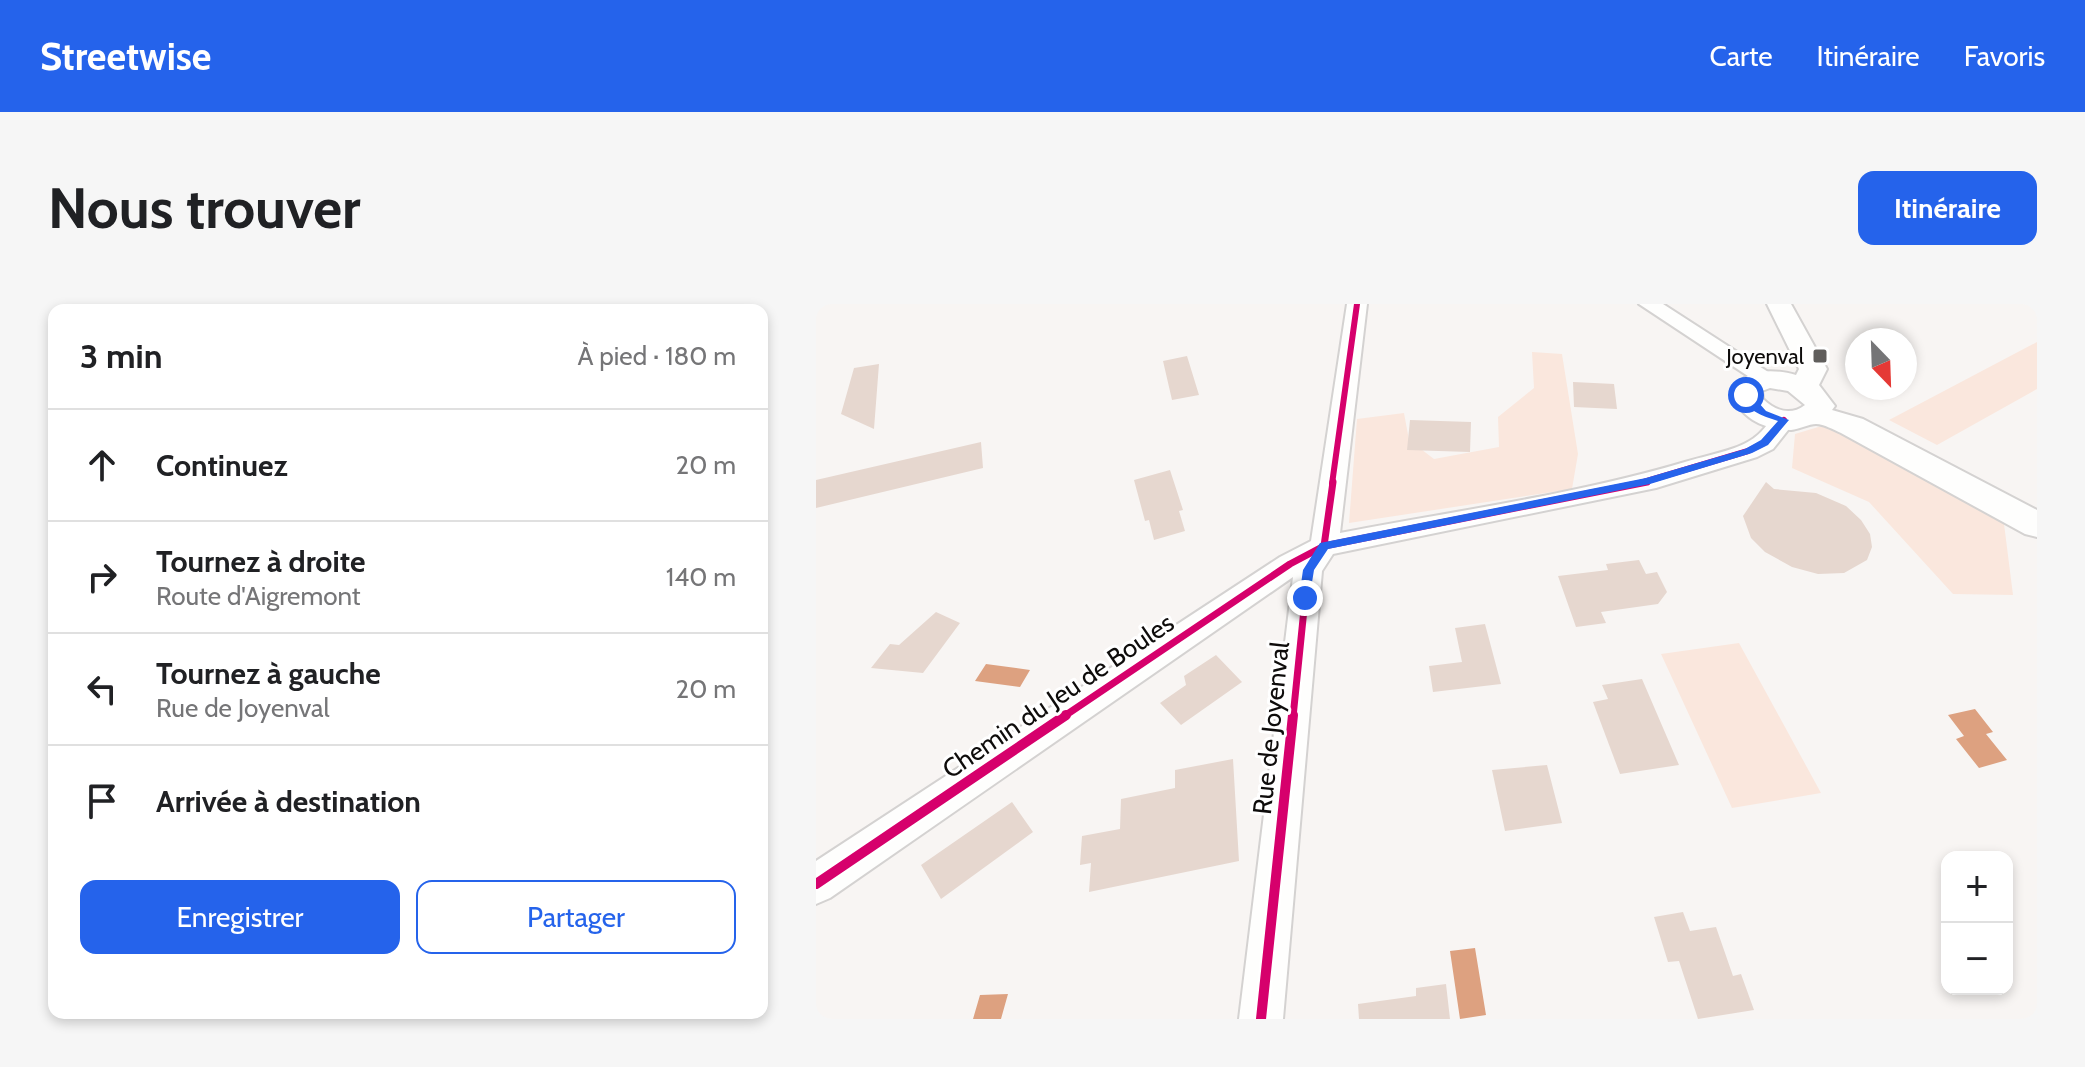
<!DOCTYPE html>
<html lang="fr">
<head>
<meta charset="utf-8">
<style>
	:root { --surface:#fff; --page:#f6f6f6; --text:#202124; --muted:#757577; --line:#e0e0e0; --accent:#2563eb }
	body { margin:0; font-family:Cabin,sans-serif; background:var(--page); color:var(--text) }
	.controls { position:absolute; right:24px; bottom:24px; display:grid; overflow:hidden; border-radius:16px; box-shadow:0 4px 12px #0003 }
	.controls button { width:72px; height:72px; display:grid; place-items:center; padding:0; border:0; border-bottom:2px solid var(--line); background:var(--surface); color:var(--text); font:40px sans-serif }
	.compass { position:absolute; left:1029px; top:24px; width:72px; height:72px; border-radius:50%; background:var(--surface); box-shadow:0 4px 12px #0003; rotate:157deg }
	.stop { position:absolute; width:24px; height:24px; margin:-18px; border:6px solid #2563eb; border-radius:50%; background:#fff }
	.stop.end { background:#2563eb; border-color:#fff; box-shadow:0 2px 8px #0008 }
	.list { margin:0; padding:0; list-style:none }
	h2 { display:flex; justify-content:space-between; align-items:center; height:104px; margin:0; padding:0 32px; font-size:34px }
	h2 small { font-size:26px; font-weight:400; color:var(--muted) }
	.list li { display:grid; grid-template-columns:52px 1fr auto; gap:24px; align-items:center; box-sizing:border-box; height:112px; padding:0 32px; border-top:2px solid var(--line) }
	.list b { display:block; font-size:30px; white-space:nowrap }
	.list p { margin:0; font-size:26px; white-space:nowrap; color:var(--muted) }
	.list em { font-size:26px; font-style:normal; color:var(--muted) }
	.actions { display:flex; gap:16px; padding:24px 32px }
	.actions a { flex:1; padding:18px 0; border:2px solid var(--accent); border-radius:16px; text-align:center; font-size:28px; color:var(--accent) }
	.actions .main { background:var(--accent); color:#fff }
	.icon { flex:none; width:44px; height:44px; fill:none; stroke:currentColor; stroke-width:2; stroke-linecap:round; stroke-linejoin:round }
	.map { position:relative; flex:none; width:1221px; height:715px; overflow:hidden; border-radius:16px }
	header { display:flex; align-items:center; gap:48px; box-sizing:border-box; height:112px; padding:0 40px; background:var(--accent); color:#fff }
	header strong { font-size:38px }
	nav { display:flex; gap:44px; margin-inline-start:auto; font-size:28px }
	.intro { display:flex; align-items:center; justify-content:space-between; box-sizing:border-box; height:192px; padding:0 48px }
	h1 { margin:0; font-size:56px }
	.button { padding:20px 36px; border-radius:16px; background:var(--accent); color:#fff; font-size:28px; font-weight:700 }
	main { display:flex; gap:48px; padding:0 48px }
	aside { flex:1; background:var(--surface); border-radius:16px; box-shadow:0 4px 12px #0003 }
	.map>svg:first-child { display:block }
	.green { fill:#fae7dd }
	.water { fill:#dda180 }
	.building { fill:#e6d7cf }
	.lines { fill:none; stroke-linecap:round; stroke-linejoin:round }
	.minor-casing { stroke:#d4d2d1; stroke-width:4 }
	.tertiary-casing { stroke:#d4d2d1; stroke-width:4 }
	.minor { fill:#fefefd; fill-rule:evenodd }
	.tertiary { fill:#fefefd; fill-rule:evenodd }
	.cycleway-far2-casing { stroke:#fff; stroke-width:10 }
	.cycleway-far1-casing { stroke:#fff; stroke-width:12 }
	.cycleway-casing { stroke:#fff; stroke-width:15 }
	.cycleway-far2 { stroke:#d6006c; stroke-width:6 }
	.cycleway-far1 { stroke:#d6006c; stroke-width:7 }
	.cycleway { stroke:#d6006c; stroke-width:10 }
	.route { fill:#2563eb }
	.poi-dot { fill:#605e5c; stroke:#fff; stroke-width:3 }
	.labels { text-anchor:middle; stroke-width:6; stroke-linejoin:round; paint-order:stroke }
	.far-poi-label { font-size:22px; fill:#0e0c0b; stroke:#fff; text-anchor:end }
	.street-label { font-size:26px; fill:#0e0c0b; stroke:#fff }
</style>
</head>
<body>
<header>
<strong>Streetwise</strong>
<nav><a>Carte</a><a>Itinéraire</a><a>Favoris</a></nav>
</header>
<div class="intro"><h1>Nous trouver</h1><a class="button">Itinéraire</a></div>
<main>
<aside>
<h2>3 min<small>À pied · 180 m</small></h2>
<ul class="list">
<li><svg class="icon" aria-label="ahead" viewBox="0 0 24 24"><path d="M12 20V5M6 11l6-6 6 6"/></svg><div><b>Continuez</b></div><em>20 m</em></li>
<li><svg class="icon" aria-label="right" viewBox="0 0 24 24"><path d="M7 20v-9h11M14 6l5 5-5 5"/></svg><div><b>Tournez à droite</b><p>Route d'Aigremont</p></div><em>140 m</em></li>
<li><svg class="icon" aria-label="left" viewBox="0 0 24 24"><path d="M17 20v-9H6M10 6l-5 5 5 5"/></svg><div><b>Tournez à gauche</b><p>Rue de Joyenval</p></div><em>20 m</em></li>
<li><svg class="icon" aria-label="arrive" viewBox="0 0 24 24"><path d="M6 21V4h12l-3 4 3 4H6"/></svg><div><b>Arrivée à destination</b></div></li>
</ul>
<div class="actions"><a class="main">Enregistrer</a><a>Partager</a></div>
</aside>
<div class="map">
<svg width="1221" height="715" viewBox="0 0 1221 715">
	<rect width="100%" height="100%" fill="#f8f5f3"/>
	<path class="green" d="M1221,38v47l-100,56 -48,-25z
		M716,48l30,2 16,100 -6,35 -223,34 8,-104 47,-6 5,27 25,19 65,-12 -1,-30 36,-29z
		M1019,118l167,86 11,87 -60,-1 -84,-92 -77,-34 3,-34z
		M923,339l82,150 -89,15 -71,-154z"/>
	<path class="water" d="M170,360l44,6 -10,17 -45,-6z
		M1159,405l18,23 -7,2 21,26 -28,8 -23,-29 8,-3 -16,-21z
		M659,644l11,67 -26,4 -10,-68z
		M192,690l-7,25h-28l7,-24z"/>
	<path class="building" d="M371,52l12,39 -27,5 -9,-39z
		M63,60l-5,65 -33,-15 13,-46z
		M757,78l41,2 3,25 -43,-2z
		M594,116l61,2 -1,30 -63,-2z
		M165,138l2,26 -167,40v-28z
		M354,166l13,40 -4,1 6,20 -31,9 -5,-20 -4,1 -11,-41z
		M950,178l8,7 42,4 30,13 15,14 9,14 2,13 -5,13 -23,13 -26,1 -26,-7 -27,-15 -14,-14 -8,-22z
		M823,256l7,14 11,-2 10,20 -9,12 -57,8 5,11 -30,4 -18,-51 50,-6 -2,-6z
		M120,308l24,11 -37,50 -52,-5 19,-24 9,1z
		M669,320l16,60 -68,8 -4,-26 33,-4 -7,-34z
		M400,351l26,27 -61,43 -21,-22 26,-18 -2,-9z
		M826,375l37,86 -59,9 -27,-72 15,-3 -6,-14z
		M417,455l6,102 -150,31 2,-29 -11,2 2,-29 38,-7 1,-30 54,-11v-18z
		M731,461l15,58 -57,8 -13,-61z
		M196,498l21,30 -92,67 -20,-34z
		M867,608l7,19 26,-4 17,49 8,-2 13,36 -56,9 -19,-58 -11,1 -14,-45z
		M630,680l4,35h-91l-1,-15 58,-8v-8z"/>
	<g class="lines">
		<defs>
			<path id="minor" d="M531,0h20l-27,229c114,-22 234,-38 345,-71 22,-7 51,-11 69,-24 15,-10 17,-28 38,-23l4,5 -23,29 -16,8 -101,31 -323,66 -11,17 -39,448h-44l54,-442 -463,321 -14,6v-43l464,-304 31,-16z
				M823,0h24l116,75 -3,5h-16z"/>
			<path id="tertiary" d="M951,0h24l36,65 -8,16 16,21 -3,4 31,9 174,91v27l-12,-3 -184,-101c-7,-3 -17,-9 -25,-9 -7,0 -17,5 -25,6 -27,0 -55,-13 -58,-41 14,-21 41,-20 63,-14l3,-6zM954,84l18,3 17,14c-14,11 -30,6 -42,-6l-1,-8z"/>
		</defs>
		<use href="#minor" class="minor-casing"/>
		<use href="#tertiary" class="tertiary-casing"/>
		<use href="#minor" class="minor"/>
		<use href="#tertiary" class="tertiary"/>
		<defs>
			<path id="cycleway-far2" d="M516,180l25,-180
				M821,180l111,-33 16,-8 20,-23"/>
			<path id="cycleway-far1" d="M247,413l227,-153 34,-18 323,-64
				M477,413l15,-147 16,-24 9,-64"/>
			<path id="cycleway" d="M0,580l250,-169
				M445,715l32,-304"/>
		</defs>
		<use href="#cycleway-far2" class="cycleway-far2-casing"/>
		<use href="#cycleway-far1" class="cycleway-far1-casing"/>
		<use href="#cycleway" class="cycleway-casing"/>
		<use href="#cycleway-far2" class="cycleway-far2"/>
		<use href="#cycleway-far1" class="cycleway-far1"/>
		<use href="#cycleway" class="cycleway"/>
	</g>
	<path class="route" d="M927,89h7l16,18 23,9 -21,25 -16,8 -102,31 -322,65 -14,21 -5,31 -4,1 -6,-4 4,-28 17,-27 326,-65 99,-29 16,-9 17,-19c-15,-5 -35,-11 -35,-28z"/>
	<rect class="poi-dot" x="996" y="44" width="16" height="16" rx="4"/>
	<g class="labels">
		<g class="far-poi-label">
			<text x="988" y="60">Joyenval</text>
		</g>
		<g class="street-label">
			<text transform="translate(242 392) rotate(-34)" y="9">Chemin du Jeu de Boules</text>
			<text transform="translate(455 424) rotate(-84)" y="9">Rue de Joyenval</text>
		</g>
	</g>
</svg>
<div class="controls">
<button>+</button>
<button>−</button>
</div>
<svg class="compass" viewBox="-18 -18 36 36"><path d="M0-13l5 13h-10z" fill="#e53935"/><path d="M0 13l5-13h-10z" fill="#757577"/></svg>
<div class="stop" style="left:930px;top:91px"></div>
<div class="stop end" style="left:489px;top:294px"></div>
</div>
</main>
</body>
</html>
